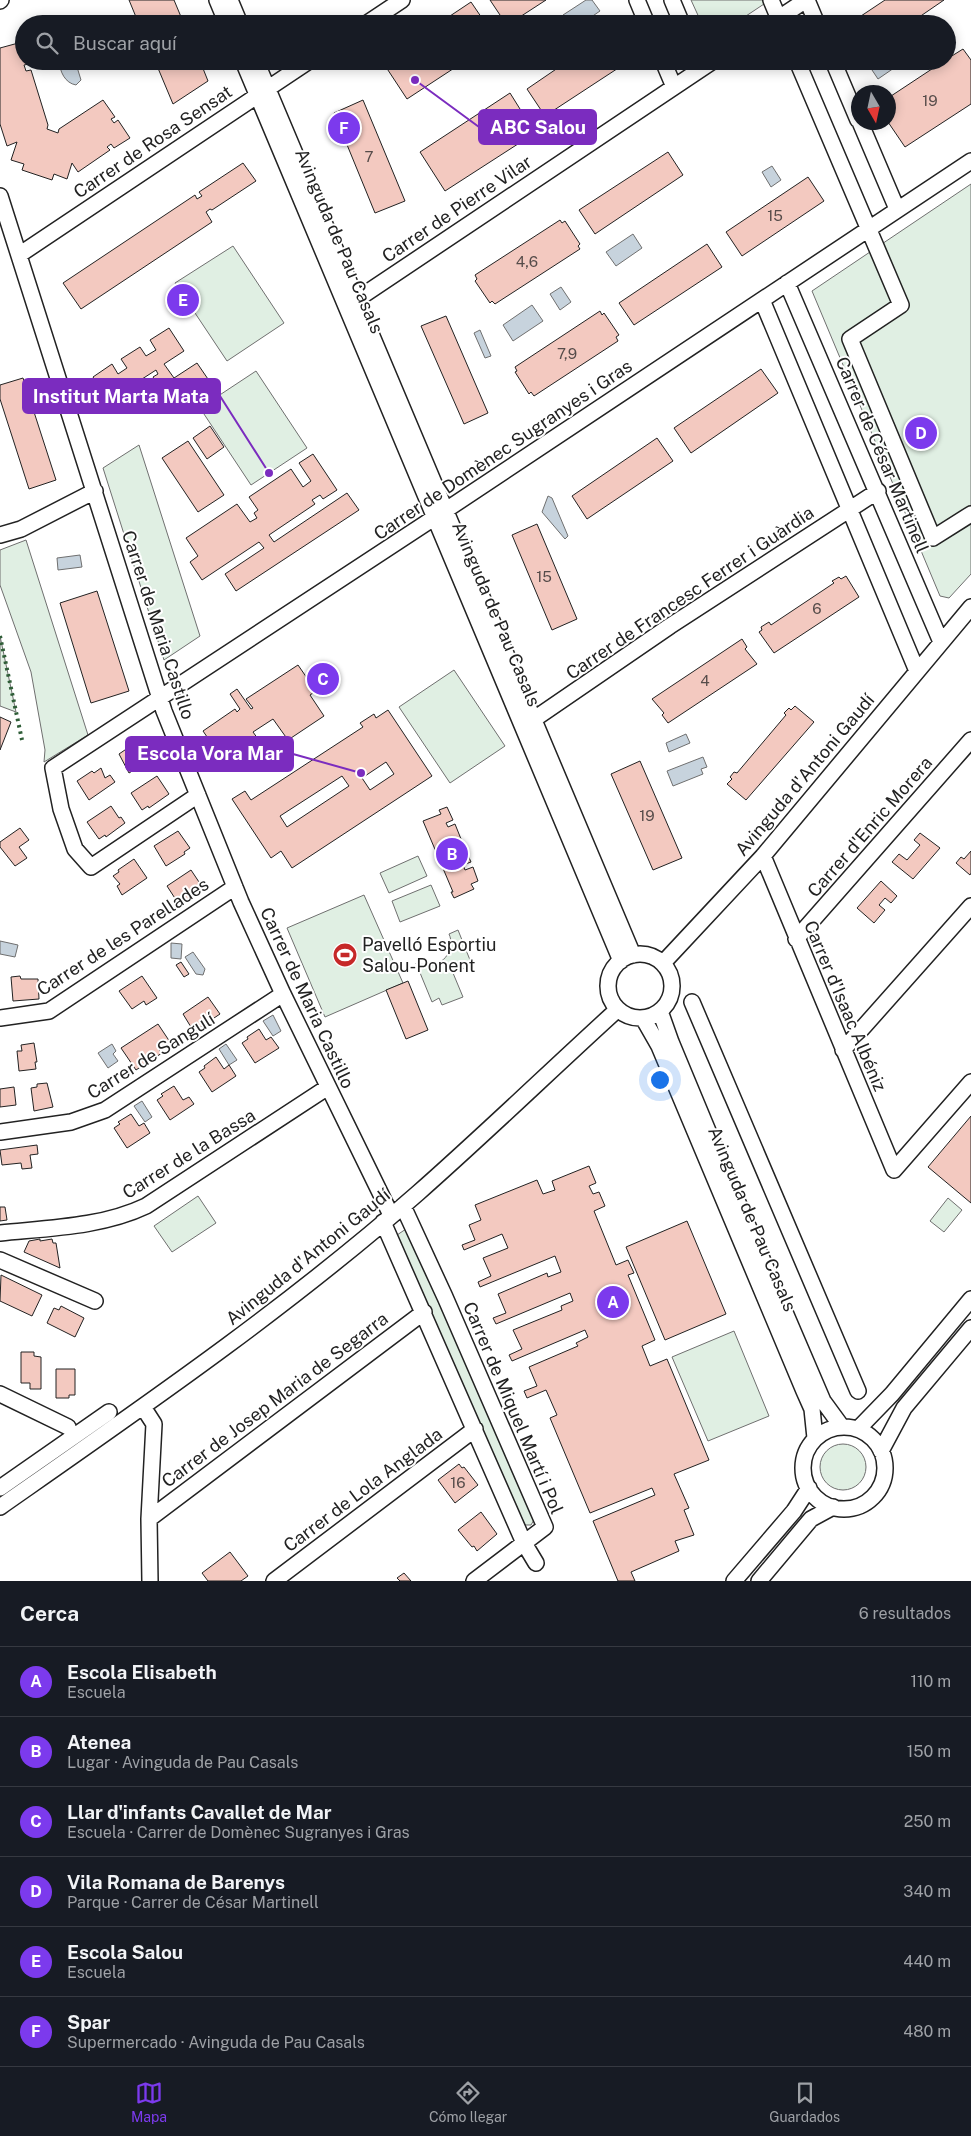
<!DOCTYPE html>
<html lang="es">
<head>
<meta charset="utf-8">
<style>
	:root { --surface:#171b24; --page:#20242c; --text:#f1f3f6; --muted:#9ea1a6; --line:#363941; --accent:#7c3aed }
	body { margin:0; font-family:"Public Sans",sans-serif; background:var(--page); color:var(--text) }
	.compass { position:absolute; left:851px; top:85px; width:45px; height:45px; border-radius:50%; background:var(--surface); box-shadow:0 2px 12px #0003; rotate:171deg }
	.you { position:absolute; left:659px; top:1079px; width:18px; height:18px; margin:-12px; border:4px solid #fff; border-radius:50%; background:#1a73e8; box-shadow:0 0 0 8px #1a73e833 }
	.badge { display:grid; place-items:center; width:32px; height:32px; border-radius:50%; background:var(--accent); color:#fff; font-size:16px; font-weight:700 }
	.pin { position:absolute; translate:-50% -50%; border:2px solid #fff; box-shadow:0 1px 5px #0006 }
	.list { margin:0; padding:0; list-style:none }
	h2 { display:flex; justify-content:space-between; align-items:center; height:65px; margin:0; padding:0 20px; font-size:21px }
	h2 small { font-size:16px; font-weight:400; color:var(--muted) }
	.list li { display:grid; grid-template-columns:32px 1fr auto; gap:15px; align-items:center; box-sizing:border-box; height:70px; padding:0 20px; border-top:1px solid var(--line) }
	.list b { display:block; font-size:19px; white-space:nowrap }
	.list p { margin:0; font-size:16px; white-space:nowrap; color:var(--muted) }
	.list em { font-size:16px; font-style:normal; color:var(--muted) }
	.icon { flex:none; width:28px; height:28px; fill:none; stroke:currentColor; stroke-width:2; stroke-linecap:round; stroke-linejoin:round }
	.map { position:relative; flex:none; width:971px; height:1581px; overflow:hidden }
	.search { position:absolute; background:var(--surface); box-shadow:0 2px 12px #0003; left:15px; right:15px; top:15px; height:55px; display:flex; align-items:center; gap:12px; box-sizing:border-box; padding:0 18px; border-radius:28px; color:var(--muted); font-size:19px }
	.sheet { height:485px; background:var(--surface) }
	nav { display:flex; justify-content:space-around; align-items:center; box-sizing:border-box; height:70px; border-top:1px solid var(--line); background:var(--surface); font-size:14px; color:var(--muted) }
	nav a { display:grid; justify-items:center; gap:2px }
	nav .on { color:var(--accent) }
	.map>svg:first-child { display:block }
	.green { fill:#e0efe3; stroke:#6f6f6f }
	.water { fill:#c7d3dd; stroke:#6f6f6f }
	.building { fill:#f3c9c0; stroke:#222; fill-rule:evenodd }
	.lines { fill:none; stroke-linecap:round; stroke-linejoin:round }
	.minor-casing { stroke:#222; stroke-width:18 }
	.minor { stroke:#fff; stroke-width:15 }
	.hedge { stroke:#2f5e38; stroke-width:4; stroke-dasharray:2.5 4; stroke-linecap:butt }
	.labels { text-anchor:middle; stroke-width:4; stroke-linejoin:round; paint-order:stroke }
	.number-label { font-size:15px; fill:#564c4a }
	.street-label { font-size:18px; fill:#222; stroke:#fff }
	.poi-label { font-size:18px; fill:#222; stroke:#fff; text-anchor:start }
	.leader { fill:none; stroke:#7b2cbf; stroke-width:2 }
	.callout-dot { fill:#7b2cbf; stroke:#fff; stroke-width:2 }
	.callout { fill:#7b2cbf; stroke:#7b2cbf; stroke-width:2 }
	.callout-label { font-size:19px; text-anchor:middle; font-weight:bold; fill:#fff }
</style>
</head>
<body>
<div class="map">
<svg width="971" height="1581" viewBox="0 0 971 1581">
	<rect width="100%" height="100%" fill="#fff"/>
	<path class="green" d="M691,0h79l-36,24h-32z
		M971,184v390l-22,24 -9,-2 -128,-305z
		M233,246l51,77 -57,38 -52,-78z
		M256,371l51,77 -56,37 -51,-77z
		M139,445l61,191 -36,24 -61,-192z
		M26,540l62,195 -44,27 1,-12 -14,-78 -31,-87v-35z
		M0,636l16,76 -16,-6z
		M454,670l51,76 -55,37 -51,-76z
		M418,856l9,20 -38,17 -9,-20z
		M431,885l9,21 -40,16 -8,-21z
		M364,895l39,88 -78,34 -38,-89z
		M458,930l14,35 -19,8 10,24 -21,8 -3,-7 -7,4 -16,-39c5,1 11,3 16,2 14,-2 23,-18 17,-31z
		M198,1196l18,27 -44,29 -18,-26z
		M948,1198l14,12 -18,22 -14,-11z
		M406,1229l129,289 -4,7h-6l-6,-8 -122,-282z
		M734,1331l35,85 -61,25 -36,-84z
		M820 1467a23 23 0 1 1 46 0a23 23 0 1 1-46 0Z"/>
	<path class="water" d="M586,0h6l8,11 -19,13h-12l-6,-9z
		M59,61h19l-1,6 4,13 -5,5c-11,-2 -16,-13 -17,-24z
		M886,61h4l4,7 -16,11 -6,-9z
		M772,166l9,14 -10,7 -9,-15z
		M633,234l9,14 -26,18 -10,-14z
		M561,287l10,15 -11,8 -10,-16z
		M532,305l11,16 -30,20 -10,-16z
		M480,330l11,26 -6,2 -11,-25z
		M548,496l4,2 16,38 -3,3 -23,-27z
		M80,555l2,12 -24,3 -1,-12z
		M686,734l4,9 -21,9 -3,-9z
		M703,757l4,10 -6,2 2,5 -30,12 -6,-15z
		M0,941l18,4 -3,12 -15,-3z
		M171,943l11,1 -1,15 -10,-1z
		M193,952l12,17 -2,6 -7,-1 -11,-17z
		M273,1015l8,16 -8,5 -10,-15z
		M112,1044l4,7 -3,3 5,7 -10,7 -10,-15z
		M226,1044l11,16 -8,5 -10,-16z
		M142,1101l10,16 -7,5 -11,-16z"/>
	<path class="building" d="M129,0h45l10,24h-50l-2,-5 4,-2z
		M490,0h56l-37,24h-3z
		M885,0h59l-35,24h-60z
		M471,2l15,22h-48z
		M22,42l2,19h4l1,3 -5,1 2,6 5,-1 17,55 -1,4 11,4 1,-4 44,-29 12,17 -4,2 3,4 4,-3 12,18 -16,10 -3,-4 -4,3 3,3 -32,22 -6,-9 -5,16 -13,-5 -2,6 -30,-10 2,-6 -13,-4 6,-18 -10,4 -7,-22v-76z
		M963,49l8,11v44l-66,43 -17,-25v-24l56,-37h3v-2z
		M155,61h45l8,20 -35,23z
		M382,61h83l-58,38z
		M568,61h61l-84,55 -18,-27z
		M510,93l25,40 -90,58 -25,-39z
		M363,100l42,101 -30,12 -41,-100z
		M668,152l15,23 -88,59 -16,-24z
		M243,163l13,18 -44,29 -2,-1 -4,3 6,10 -131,87 -18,-26 132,-88 2,4 5,-3 -3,-4z
		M808,177l16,24 -82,55 -16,-24z
		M560,220l2,3 3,-2 15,23 -2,2 2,3 -85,55 -3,-3 -2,2 -15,-22 2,-2 -2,-4z
		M707,244l15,23 -88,58 -15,-22z
		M600,311l2,4 2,-2 15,22 -3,2 2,4 -84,55 -3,-4 -2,2 -14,-22 2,-1 -2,-4z
		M446,316l42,97 -24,11 -43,-98z
		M169,328l15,23 -20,13 10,14 23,-15 13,19 -24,15 -1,-2 -18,14 -12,-19 9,-6 -2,-4 -5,3 -4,-6 5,-3 -2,-4 -48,31 -15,-24 19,-13 6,10 9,-6 -6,-9 19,-12 6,9 10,-6 -6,-10z
		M761,369l17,24 -87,60 -17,-25z
		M23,378l33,102 -27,9 -29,-90v-14z
		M210,426l14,21 -17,12 -14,-21z
		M657,438l16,23 -86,58 -15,-23z
		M188,441l36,54 -26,17 -36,-54z
		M313,454l24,36 -14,9 -3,-4 -8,5 3,4 -46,31 5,7 73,-49 12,17 -123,81 -11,-17 39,-26 -5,-6 -57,38 -12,-18 8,-6 -12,-18 51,-34 13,18 7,-4 -3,-5 4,-3 -9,-13 42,-28 12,18 8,-6 -12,-18z
		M537,524l40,95 -25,11 -40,-95z
		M846,576l13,21 -85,56 -15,-21 3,-2 -1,-3 8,-5 2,3 63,-42 -2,-2 7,-4 2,2z
		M97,591l32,100 -38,12 -31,-100z
		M742,639l5,8 -2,2 12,15 -89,59 -6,-8 2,-2 -12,-14z
		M298,665l18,26 -6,4 14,21 -36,24 -15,-21 -20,13 5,7 -21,15 -5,-8 5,-3 -4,-5 -17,12 -13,-19 32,-22 2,3 3,-3 -10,-15 7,-5 14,20 2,-1 -7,-9z
		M795,706l19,16 -68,78 -19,-16 5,-5 -2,-2 4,-5 3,1 49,-58 -2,-2 5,-5 2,2z
		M388,710l44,66 -140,92 -11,-17 -10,7 -39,-59 13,-8 6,9 112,-73 -3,-4 14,-9 2,4zM386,762l8,12 -24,16 -8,-12zM342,776l7,10 -62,41 -7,-11z
		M0,717l11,5 -11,28z
		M141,739l13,16 -6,4 1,2 -20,12 -10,-19z
		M640,761l42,97 -29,12 -42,-96z
		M101,768l4,10 5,-3 5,7 -26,18 -12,-19 15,-10 2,2z
		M157,776l12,18 -20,14 -1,-2 -6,4 -11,-17z
		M111,806l8,12 2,-1 4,6 -19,14 -1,-2 -6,4 -12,-17z
		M447,807l6,13 -7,3 2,4 7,-3 6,15 -7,3 2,5 7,-3 8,18 -8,3 2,5 8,-3 5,14 -7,3 3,5 -20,9 -3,-6h2l-30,-71 18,-7 -2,-4z
		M20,828l9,12 -10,7 8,11 -12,8 -15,-19v-5z
		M178,831l12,17 -6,4 1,2 -19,12 -12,-20z
		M920,833l20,15 -27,31 -21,-17 7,-8 8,6 13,-15 -6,-5z
		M971,851v22l-1,2 -14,-12 5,-6 3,2z
		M134,859l13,19 -25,17 -5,-9 3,-2 -7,-8 6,-4 -1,-2z
		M191,870l8,12 2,-1 4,6 -19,14 -2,-2 -6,4 -11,-17z
		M881,881l16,15 -6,7 -6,-5 -6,7 6,5 -11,13 -17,-15z
		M181,962l8,12 -5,3 -8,-12z
		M20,976l1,3h17l1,20 -26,2 -2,-24z
		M142,976l15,22 -11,7 -2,-4 -12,8 -13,-18z
		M408,981l20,49 -22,9 -20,-49z
		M208,997l12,17 -9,6 1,3 -7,5 -2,-3 -9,7 -11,-18z
		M158,1024l12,18 -11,8 3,3 -26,17 -15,-22z
		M259,1029l7,11 5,-3 8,11 -24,15 -13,-20 6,-4 -1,-2z
		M34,1043l3,19h-2l1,7 -17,2 -2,-20h5l-1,-6z
		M216,1057l8,12 5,-4 7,11 -24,16 -13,-20 6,-4 -1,-2z
		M47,1083l6,24 -19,4 -3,-23 6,-1v-3z
		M174,1086l9,14 6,-3 5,7 -24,16 -13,-20 6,-4 -2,-2z
		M14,1087l2,18 -16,2v-18z
		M131,1114l8,12 5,-3 6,10 -23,15 -13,-20 6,-4 -2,-2z
		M971,1116v87l-43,-36z
		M37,1145l1,9 -8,1 2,13 -10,1 -1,-6 -19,2 -2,-15z
		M589,1166l7,17 -7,3 4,8 6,-2 6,14 -11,5 22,54 12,-5 6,13 -6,2 27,65 -13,6 8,20 17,-7 42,101 -35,14 15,34 -5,2 10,25 -19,6 4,10 -48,21 4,9h-17l-25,-60 62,-26 -3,-7 -62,25 -40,-95 7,-3 -11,-25 -19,8 -3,-7 13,-5 -8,-19 49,-21 -2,-3 12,-6 -3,-7 -73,31 -3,-6 13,-6 -9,-19 49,-20 -1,-4 12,-5 -3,-8 -74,31 -3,-6 13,-5 -8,-19 49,-21 1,4 13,-5 -6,-16 -75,31 -2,-5 13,-6 -8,-18 25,-10 -6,-14 -38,16 -2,-5 13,-5 -6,-15 12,-5 -6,-15 62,-25 6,14 12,-4 -3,-9z
		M0,1207h5l2,13 -7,1z
		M687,1221l39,93 -61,26 -39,-93z
		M40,1239v2l12,-2 1,4h3l4,25 -36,-16 5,-11z
		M1,1275l41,20 -10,21 -32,-15z
		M61,1306l23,12 -9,19 -28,-14 7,-15 5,2z
		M21,1352h13v4l7,1v32h-11v-6h-9z
		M56,1369h19v26h-6v3h-13z
		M459,1464l3,4 2,-1 14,18 -23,18 -17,-23z
		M481,1512l16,22 -20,17 -3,-5 -2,1 -14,-17z
		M230,1552l18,24 -7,5h-33l-6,-8z
		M404,1573l7,8h-11l-3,-3z"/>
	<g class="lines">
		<defs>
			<path id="minor" d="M217,0l10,24
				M230,0l10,24
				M637,0l10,24
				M672,0l10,24
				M771,0l10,24
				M807,0l10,24
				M0,1l1,-1
				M366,24l36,-24
				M770,24l36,-24
				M243,61l378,900
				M256,61l377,894
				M663,61l11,26
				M797,61l104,244 -51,34 83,199 38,-24
				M833,61l25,59
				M860,122l37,87
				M0,196l164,515 77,191 42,92 108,221
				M19,255l290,-194
				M787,283l154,359
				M762,300l155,371
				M350,304l363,-243
				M0,535l21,-6 74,-38
				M527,724l143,-98 208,-135
				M198,795l-107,72 -16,-18 -14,-40 -8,-41 393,-258 525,-349
				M763,856l131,314 77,-88
				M796,939l175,-199
				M608 986a32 32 0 1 1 64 0a32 32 0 1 1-64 0Z
				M663,963l100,-107 208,-249
				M692,1002l166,389
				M660,1011l11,31 59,142 93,217 19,26
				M0,1018l49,-7 186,-124
				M643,1018l16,28 145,345 8,18 3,29
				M843,1050l128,-144
				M0,1132l71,-10 34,-12 178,-116
				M383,1222l141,321 21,-16 -100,-230 -42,-91
				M0,1233c49,-5 102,-6 146,-27l182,-119
				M0,1260l95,41
				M0,1394l68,33
				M143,1407l11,17 -5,95 1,62
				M803 1468a41 41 0 1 1 82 0a41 41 0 1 1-82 0Z
				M858,1429l34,-35 79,-95
				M881,1451l23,-43 67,-80
				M0,1488l109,-76
				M0,1507c143,-100 287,-199 418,-314 68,-60 133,-123 200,-184
				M149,1519l275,-207
				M274,1581l201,-152
				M474,1581l50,-38 12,20
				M734,1581l60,-70 15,-23
				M759,1581l52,-62 22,-12"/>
		</defs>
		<use href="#minor" class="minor-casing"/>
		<use href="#minor" class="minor"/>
		<path class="hedge" d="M0,636l22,104"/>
	</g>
	<defs>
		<symbol id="stadium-disc" viewBox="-11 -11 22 22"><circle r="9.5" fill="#c62828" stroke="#fff"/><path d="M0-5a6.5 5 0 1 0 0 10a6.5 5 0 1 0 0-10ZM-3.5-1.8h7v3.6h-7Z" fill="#fff"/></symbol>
	</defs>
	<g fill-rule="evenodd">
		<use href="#stadium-disc" x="331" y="941" width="28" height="28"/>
	</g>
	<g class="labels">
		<g class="number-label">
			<text x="930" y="106">19</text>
			<text x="369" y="162">7</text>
			<text x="775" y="221">15</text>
			<text x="527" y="267">4,6</text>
			<text x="567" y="359">7,9</text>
			<text x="544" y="582">15</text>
			<text x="817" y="614">6</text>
			<text x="705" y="686">4</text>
			<text x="647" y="821">19</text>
			<text x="458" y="1488">16</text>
		</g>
		<g class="street-label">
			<text transform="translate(153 142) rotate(-34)" y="6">Carrer de Rosa Sensat</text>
			<text transform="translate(457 209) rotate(-34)" y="6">Carrer de Pierre Vilar</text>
			<text transform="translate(339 241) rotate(67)" y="6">Avinguda de Pau Casals</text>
			<text transform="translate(503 450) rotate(-34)" y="6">Carrer de Domènec Sugranyes i Gras</text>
			<text transform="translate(882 455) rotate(67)" y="6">Carrer de César Martinell</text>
			<text transform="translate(690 593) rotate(-34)" y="6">Carrer de Francesc Ferrer i Guàrdia</text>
			<text transform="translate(496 614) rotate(67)" y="6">Avinguda de Pau Casals</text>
			<text transform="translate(158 625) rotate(72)" y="6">Carrer de Maria Castillo</text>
			<text transform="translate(805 775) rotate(-50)" y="6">Avinguda d'Antoni Gaudí</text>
			<text transform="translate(870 827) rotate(-49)" y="6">Carrer d'Enric Morera</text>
			<text transform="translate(123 937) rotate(-33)" y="6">Carrer de les Parellades</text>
			<text transform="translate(307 998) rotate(65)" y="6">Carrer de Maria Castillo</text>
			<text transform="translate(845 1006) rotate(67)" y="6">Carrer d'Isaac Albéniz</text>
			<text transform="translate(151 1056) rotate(-32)" y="6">Carrer de Sangulí</text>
			<text transform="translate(189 1154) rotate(-32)" y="6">Carrer de la Bassa</text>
			<text transform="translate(752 1219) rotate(67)" y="6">Avinguda de Pau Casals</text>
			<text transform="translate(308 1257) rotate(-39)" y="6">Avinguda d'Antoni Gaudí</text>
			<text transform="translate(275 1400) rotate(-37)" y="6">Carrer de Josep Maria de Segarra</text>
			<text transform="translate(513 1408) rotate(67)" y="6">Carrer de Miquel Martí i Pol</text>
			<text transform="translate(363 1490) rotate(-37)" y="6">Carrer de Lola Anglada</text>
		</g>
		<g class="poi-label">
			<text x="362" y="951">Pavelló Esportiu<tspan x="362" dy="21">Salou-Ponent</tspan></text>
		</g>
	</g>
	<path class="leader" d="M415 80L479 127M269 473L220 396M361 773L293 754"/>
	<g class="callout-dot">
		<circle cx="415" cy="80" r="5"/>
		<circle cx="269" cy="473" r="5"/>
		<circle cx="361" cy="773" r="5"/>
	</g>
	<g class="callout">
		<rect x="479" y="110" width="117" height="34" rx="5"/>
		<rect x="23" y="379" width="197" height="34" rx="5"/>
		<rect x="126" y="737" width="167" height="34" rx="5"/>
	</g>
	<g class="callout-label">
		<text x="538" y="134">ABC Salou</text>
		<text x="121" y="403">Institut Marta Mata</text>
		<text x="210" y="760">Escola Vora Mar</text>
	</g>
</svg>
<svg class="compass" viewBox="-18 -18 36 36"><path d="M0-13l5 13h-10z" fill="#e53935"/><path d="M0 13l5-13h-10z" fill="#9ea1a6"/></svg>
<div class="you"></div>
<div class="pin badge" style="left:613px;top:1302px">A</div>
<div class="pin badge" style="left:452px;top:854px">B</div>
<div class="pin badge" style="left:323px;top:679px">C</div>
<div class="pin badge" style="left:921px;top:433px">D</div>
<div class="pin badge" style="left:183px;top:300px">E</div>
<div class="pin badge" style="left:344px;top:128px">F</div>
<div class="search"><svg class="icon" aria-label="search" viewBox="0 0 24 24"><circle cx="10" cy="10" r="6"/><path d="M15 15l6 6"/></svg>Buscar aquí</div>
</div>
<section class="sheet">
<h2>Cerca<small>6 resultados</small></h2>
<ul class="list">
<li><span class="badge">A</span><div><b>Escola Elisabeth</b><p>Escuela</p></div><em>110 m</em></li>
<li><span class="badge">B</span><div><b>Atenea</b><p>Lugar · Avinguda de Pau Casals</p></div><em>150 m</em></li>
<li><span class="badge">C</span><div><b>Llar d'infants Cavallet de Mar</b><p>Escuela · Carrer de Domènec Sugranyes i Gras</p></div><em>250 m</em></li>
<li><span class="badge">D</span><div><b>Vila Romana de Barenys</b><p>Parque · Carrer de César Martinell</p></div><em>340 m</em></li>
<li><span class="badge">E</span><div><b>Escola Salou</b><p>Escuela</p></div><em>440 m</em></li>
<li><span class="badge">F</span><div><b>Spar</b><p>Supermercado · Avinguda de Pau Casals</p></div><em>480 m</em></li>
</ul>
</section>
<nav>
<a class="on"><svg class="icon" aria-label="map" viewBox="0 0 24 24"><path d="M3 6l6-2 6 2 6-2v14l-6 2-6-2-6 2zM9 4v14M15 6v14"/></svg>Mapa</a>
<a><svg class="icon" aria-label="directions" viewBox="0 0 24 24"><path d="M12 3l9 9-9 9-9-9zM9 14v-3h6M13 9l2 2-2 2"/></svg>Cómo llegar</a>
<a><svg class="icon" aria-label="saved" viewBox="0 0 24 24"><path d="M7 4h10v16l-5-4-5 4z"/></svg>Guardados</a>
</nav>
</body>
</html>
